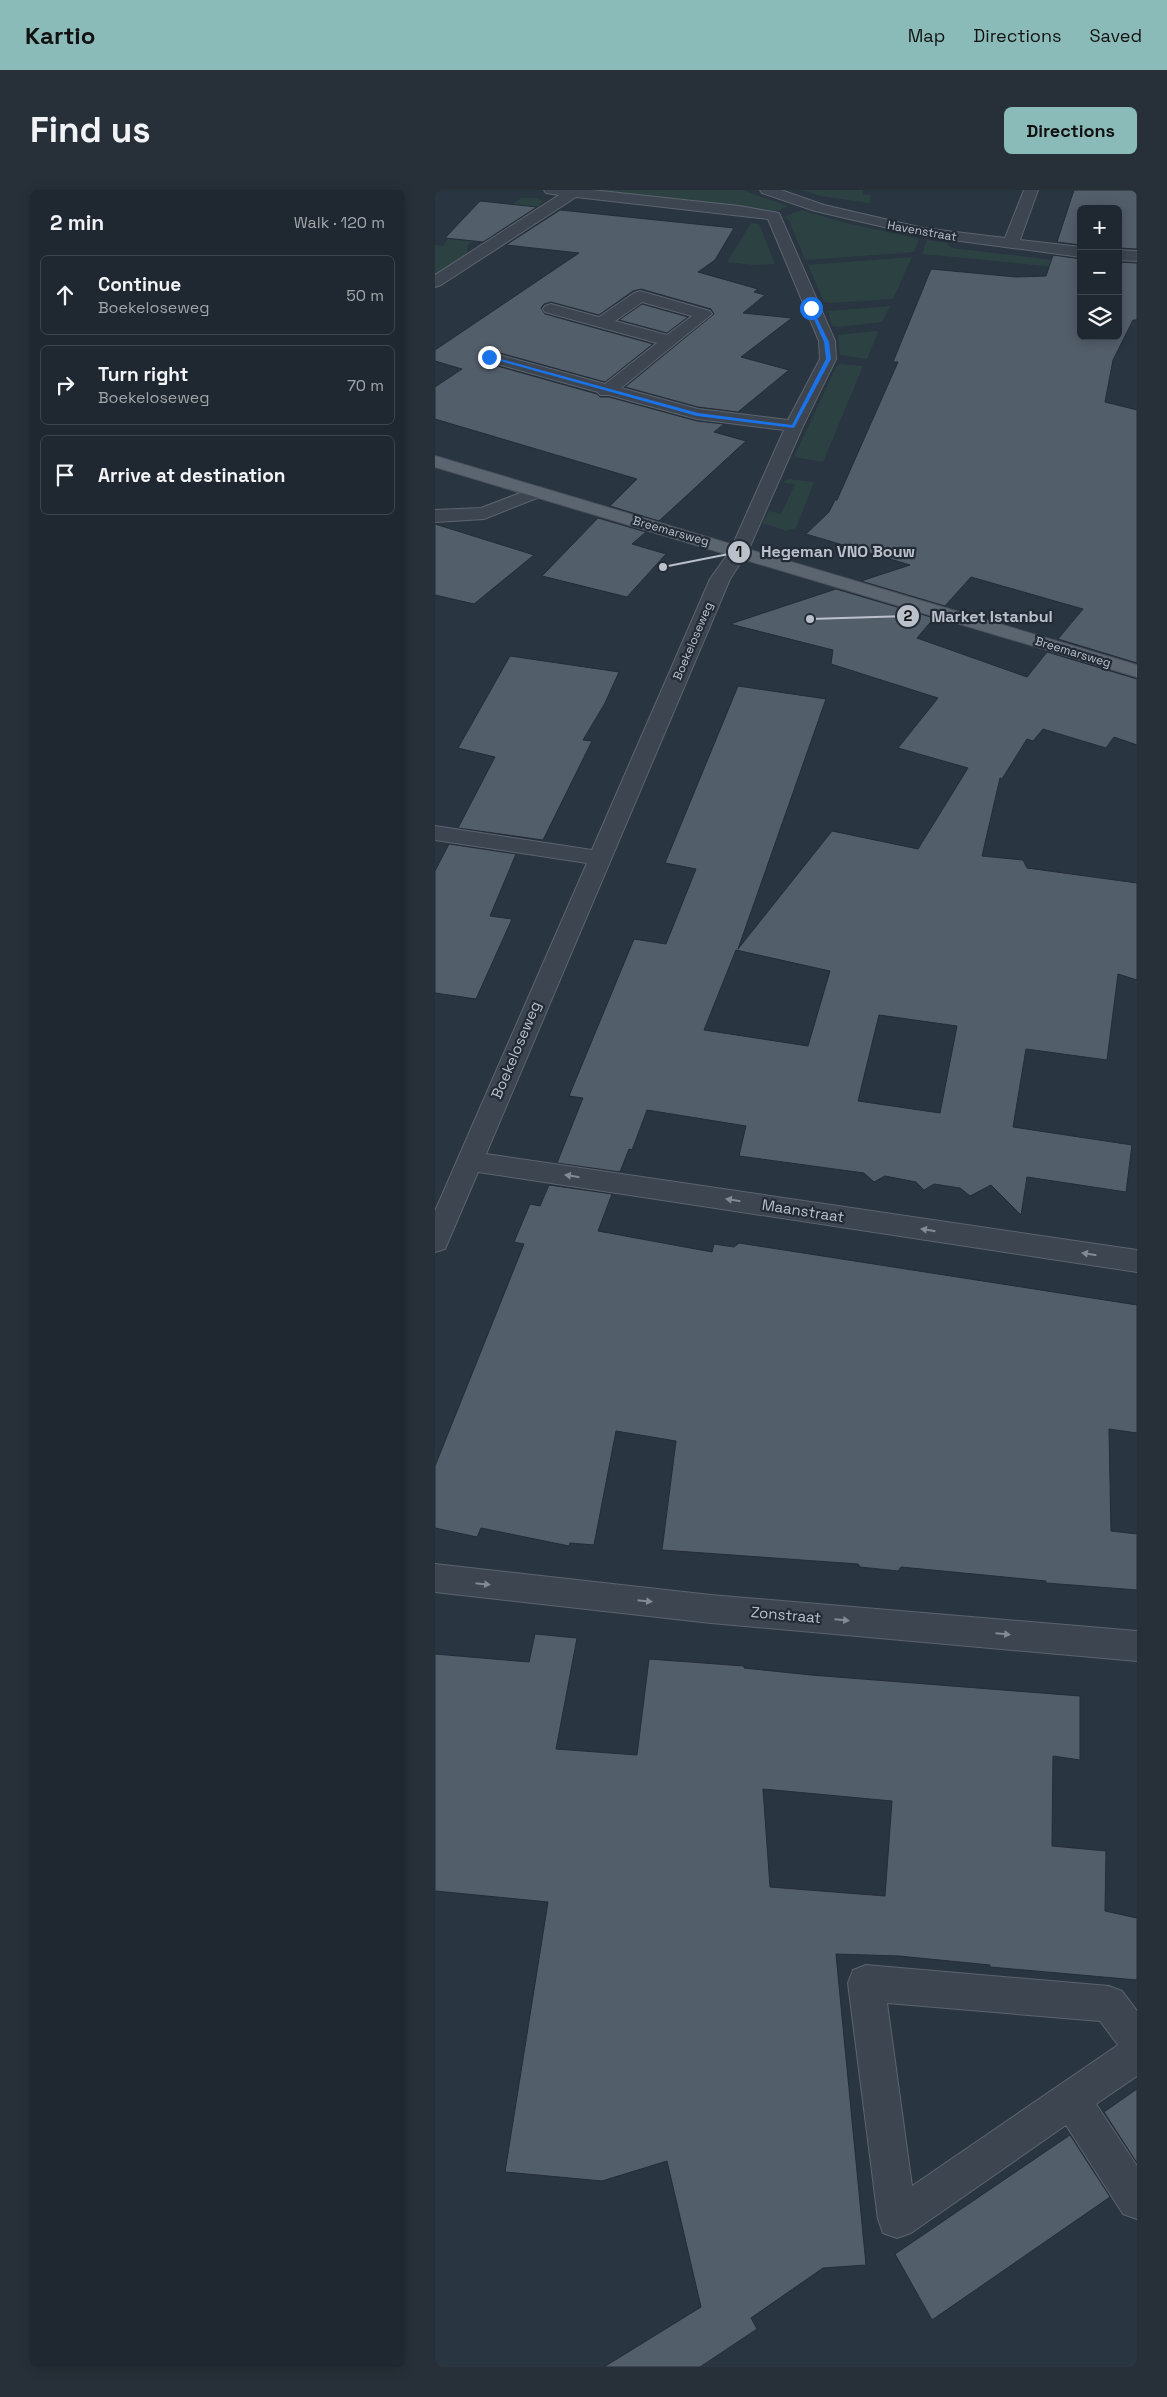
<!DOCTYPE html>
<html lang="en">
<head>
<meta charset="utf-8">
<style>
	:root { --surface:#1f2830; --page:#273038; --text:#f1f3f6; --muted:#a1a6ab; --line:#3c444c; --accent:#8bbbb9 }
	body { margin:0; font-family:"Space Grotesk",sans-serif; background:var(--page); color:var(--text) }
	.controls { position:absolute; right:15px; top:15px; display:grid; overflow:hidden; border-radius:8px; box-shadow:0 2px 12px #0003 }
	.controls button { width:45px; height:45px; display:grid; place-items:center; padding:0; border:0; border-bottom:1px solid var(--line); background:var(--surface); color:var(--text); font:25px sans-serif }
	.stop { position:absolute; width:15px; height:15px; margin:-11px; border:4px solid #1a73e8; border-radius:50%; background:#fff }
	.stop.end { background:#1a73e8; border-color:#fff; box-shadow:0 1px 5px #0008 }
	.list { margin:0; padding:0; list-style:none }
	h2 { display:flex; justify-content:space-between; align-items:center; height:65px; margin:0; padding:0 20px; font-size:21px }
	h2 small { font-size:16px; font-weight:400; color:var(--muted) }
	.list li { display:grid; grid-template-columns:32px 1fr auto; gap:15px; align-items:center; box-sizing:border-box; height:80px; margin:0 10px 10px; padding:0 10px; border:1px solid var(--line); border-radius:8px }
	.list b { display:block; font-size:19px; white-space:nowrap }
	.list p { margin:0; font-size:16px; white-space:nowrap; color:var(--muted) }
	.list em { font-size:16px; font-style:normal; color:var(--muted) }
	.icon { flex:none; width:28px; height:28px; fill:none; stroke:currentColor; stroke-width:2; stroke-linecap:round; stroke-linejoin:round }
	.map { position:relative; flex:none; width:702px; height:2177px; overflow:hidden; border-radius:8px }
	header { display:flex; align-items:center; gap:30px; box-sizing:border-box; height:70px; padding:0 25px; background:var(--accent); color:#111 }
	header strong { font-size:24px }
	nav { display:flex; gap:28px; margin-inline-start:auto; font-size:18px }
	.intro { display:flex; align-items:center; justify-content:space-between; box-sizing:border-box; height:120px; padding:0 30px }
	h1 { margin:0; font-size:35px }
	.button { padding:12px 22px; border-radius:8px; background:var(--accent); color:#111; font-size:18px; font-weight:700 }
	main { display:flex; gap:30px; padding:0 30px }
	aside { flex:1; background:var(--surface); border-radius:8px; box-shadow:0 2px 12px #0003 }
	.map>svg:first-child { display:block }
	.green { fill:#2c4242 }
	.building { fill:#535e6b; stroke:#242d38; fill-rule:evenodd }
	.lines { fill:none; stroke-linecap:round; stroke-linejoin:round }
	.minor-casing { stroke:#5b646e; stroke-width:2 }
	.major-casing { stroke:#4a525d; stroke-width:2 }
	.minor { fill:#3d4650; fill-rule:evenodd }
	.major { fill:#5b6570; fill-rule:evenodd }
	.oneway { fill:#828a94 }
	.route { fill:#1a73e8 }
	.labels { text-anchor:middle; stroke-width:4.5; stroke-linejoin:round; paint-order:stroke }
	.far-street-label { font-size:12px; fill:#bac1cb; stroke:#222b36 }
	.street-label { font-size:15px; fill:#bac1cb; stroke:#222b36 }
	.leader { fill:none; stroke:#bac1cb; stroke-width:2 }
	.callout-dot { fill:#bac1cb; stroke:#222b36; stroke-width:2 }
	.mark-label { font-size:15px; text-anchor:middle; font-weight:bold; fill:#111 }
	.callout-label { font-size:16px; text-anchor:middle; font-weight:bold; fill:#bac1cb; stroke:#222b36; stroke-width:4.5; stroke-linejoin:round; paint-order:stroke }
</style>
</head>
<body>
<header>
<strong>Kartio</strong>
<nav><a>Map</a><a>Directions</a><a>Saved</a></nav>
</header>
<div class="intro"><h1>Find us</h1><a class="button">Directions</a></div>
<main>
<aside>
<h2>2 min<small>Walk · 120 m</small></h2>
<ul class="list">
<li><svg class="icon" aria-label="ahead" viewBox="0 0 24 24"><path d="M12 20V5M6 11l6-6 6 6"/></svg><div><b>Continue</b><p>Boekeloseweg</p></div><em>50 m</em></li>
<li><svg class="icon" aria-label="right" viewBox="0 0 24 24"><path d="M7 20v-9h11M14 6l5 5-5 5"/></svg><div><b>Turn right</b><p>Boekeloseweg</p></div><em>70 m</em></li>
<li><svg class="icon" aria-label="arrive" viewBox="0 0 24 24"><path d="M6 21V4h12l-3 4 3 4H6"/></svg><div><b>Arrive at destination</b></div></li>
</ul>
</aside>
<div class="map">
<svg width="702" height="2177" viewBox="0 0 702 2177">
	<rect width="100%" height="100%" fill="#293540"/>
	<path class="green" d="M158,0h149l46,16 -13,6 -15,-4z
		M367,0h61v4l8,1 -2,8 -49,-7z
		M86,8h15l7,3 -8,10 -12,1 -55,33 -2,13 -31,20v-33l8,1 5,-7 14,1z
		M366,20l45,13 73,16 -5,13 -109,8 -16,-40 -5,-3z
		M316,33l8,1 16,40 -21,1 -27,-3z
		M492,50l19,3 6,5 110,13 12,-4 5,2 -3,10 -154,-15z
		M477,67l-19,42 -63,4 -6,-1 -16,-37z
		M455,116l-8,16 -44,5 -6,-1 -4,-15z
		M440,141l3,1 -11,27 -27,-4 -2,-20z
		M405,174l23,2 -40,96 -29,-5 42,-90z
		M353,289l26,3 -18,46 -10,3 -24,-8 7,-12 12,3 14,-30 -13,-1z"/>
	<path class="building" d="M639,0h63v59l-19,-1v-39h-37v36l-24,-3z
		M45,11l57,6 -54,35 -38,-4z
		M125,20l174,18 -19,32 -17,12 60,17 -4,3 11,3 -22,18 49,5 -51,39 48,13 -51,42 -40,-5 -73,-20 89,-73 -3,-5 -70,-20 -8,2 -34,24 -48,-13 -7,2 -3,4 4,6 108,30 -48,38 -116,-32 -7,2 -3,4 4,6 114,32 3,3h9l88,24 27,3 -10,8 32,9 -87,80 -49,-15 27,-27 -202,-60v-32l27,-18 -27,-8v-11l144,-97 -73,-8z
		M618,65l28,4v77h37v-74l19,1v57h-4l-20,40 -8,42 32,8v253l-79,-24 25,-30 -112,-32 -26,29 -84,-25 49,-16 -104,-31 23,-22 6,-12h2l61,-138h-5l38,-93 85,8 30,-1z
		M207,114l46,13 -21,16 -48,-13z
		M163,328l48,14 -14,12 34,10 -39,43 -85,-21z
		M0,334l99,31 -60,49 -39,-9z
		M401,399l98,29 -17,20 110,39 20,-25 90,27v66l-23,-8 -8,11 -63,-19 -10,12 -6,-2 -25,40 -2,-1 -18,78 41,4 4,8 110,15v97l-19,-6 -11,86 -81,-11 -13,78 119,18 -6,47 -99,-15 -6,38 -30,-30 -21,11 -10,-8 -26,-4 -10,6 -8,-8 -31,-6 -11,6 -10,-9 -125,-17 7,-30 -99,-16 -15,40 -3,-1 -9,23 -63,-9 26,-65 -14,-2 65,-157 32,5 30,-75 -31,-6 73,-177 88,13 -88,250 94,-118 86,18 50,-81 -70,-20 40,-50 -107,-34 2,-14 -103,-26zM301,760l94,21 -22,75 -104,-16zM444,825l78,11 -17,87 -82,-12z
		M75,466l109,16 -14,31 -22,37 9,1 -49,99 -85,-12 37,-71 -37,-9z
		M14,654l67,10 -26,62 22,3 -36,80 -41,-6v-122z
		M114,995l63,9 -14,37 114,21 2,-8 20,3 5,-4 398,62v128l-28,-4 2,102 26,3v56l-91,-7v-2l-145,-14 -3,4 -38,-4 -2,-3 -196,-14 14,-109 -60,-10 -22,114 -24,-2 -1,3 -88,-18 -4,9 -42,-9v-62l89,-222 -10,-2 16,-38 10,2z
		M100,1444l42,4 -21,111 81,6 12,-96 95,7v2l67,7 269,21v64l-27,-4 -1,90 54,5 -1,60 32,7v62l-147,-13v-2l-91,-9 -63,-2 30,311 -43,3 -72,50 6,11 -57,38h-96l97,-60 -34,-146 -65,20 -97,-9 43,-270 -113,-11v-237l94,8zM328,1599l129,12 -7,95 -115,-9z
		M702,1899v74l-33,-51z
		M635,1945l40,62 -178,123 -37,-66z"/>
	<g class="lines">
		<defs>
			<path id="minor" d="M109,0h48l147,16 40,7 56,128 1,18 -33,67 -55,125 -18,28 -244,575 651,96v22l-659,-100 -33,77 -10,3v-41l152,-348 -152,-23v-14l157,24 118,-271 20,-28 54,-121 -87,-11 -88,-24h-9l-2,-3 -115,-32 -2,-3 2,-3 6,-2 116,32 52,-41 -112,-31 -2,-3 2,-3 6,-2 48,13 35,-24 6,-2 70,20 2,3 -91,74 77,21 90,11 32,-61 -1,-18 -51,-122 -192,-22 -135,88 -6,2v-12l124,-80 -13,-2zM207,112l50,14 -25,19 -52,-14z
				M325,0h21l43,15 99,23 82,10 19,-48h14l-18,50 61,7v10l-158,-21 -108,-25 -53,-18z
				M683,60l19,1v10l-19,-1z
				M101,297l6,1 3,4 -3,4 -58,23 -49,3v-12l46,-2z
				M0,1374l276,31 426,36v30l-426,-38 -276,-31z
				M431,1775l243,21 13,5 15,20v65l-41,28 41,62v53l-14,-5 -57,-89 -155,108 -14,5 -14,-5 -5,-14 -30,-236 5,-13zM452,1813l213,18 18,24 -206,141z"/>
			<path id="major" d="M0,266l702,209v12l-702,-210z"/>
		</defs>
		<use href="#minor" class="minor-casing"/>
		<use href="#major" class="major-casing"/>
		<use href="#minor" class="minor"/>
		<use href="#major" class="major"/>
	</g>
	<defs><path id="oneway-solid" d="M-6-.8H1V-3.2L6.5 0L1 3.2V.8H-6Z" transform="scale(1.25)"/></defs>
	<g class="oneway">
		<use href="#oneway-solid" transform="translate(137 986) rotate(-171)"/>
		<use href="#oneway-solid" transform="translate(298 1010) rotate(-171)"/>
		<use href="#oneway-solid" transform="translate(493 1040) rotate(-171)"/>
		<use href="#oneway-solid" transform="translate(654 1064) rotate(-171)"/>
		<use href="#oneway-solid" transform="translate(48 1394) rotate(6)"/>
		<use href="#oneway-solid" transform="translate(210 1411) rotate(6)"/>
		<use href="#oneway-solid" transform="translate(407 1430) rotate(5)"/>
		<use href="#oneway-solid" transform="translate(568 1444) rotate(5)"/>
	</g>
	<path class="route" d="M376,116l18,36 2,17 -37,69 -97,-12 -211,-59 4,-1 208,57 94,12 34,-66 -2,-17 -15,-34z"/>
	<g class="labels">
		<g class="far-street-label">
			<text transform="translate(487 41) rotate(10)" y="4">Havenstraat</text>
			<text transform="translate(236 341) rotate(16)" y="4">Breemarsweg</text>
			<text transform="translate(258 451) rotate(-67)" y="4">Boekeloseweg</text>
			<text transform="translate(638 462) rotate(17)" y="4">Breemarsweg</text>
		</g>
		<g class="street-label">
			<text transform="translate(81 860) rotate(-67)" y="5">Boekeloseweg</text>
			<text transform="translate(368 1021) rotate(9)" y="5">Maanstraat</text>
			<text transform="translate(351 1425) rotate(5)" y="5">Zonstraat</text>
		</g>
	</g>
	<path class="leader" d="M228 377L304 362M375 429L473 426"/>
	<g class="callout-dot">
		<circle cx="228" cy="377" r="5"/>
		<circle cx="375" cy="429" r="5"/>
		<circle cx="304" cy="362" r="12"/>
		<circle cx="473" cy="426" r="12"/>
	</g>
	<g class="mark-label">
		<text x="304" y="367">1</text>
		<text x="473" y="431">2</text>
	</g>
	<g class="callout-label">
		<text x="403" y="367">Hegeman VNO Bouw</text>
		<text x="557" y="432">Market Istanbul</text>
	</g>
</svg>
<div class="controls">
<button>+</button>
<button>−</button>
<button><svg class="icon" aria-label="layers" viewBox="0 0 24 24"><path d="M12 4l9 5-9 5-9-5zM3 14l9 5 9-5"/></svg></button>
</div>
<div class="stop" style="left:376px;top:118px"></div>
<div class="stop end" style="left:54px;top:167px"></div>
</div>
</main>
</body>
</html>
